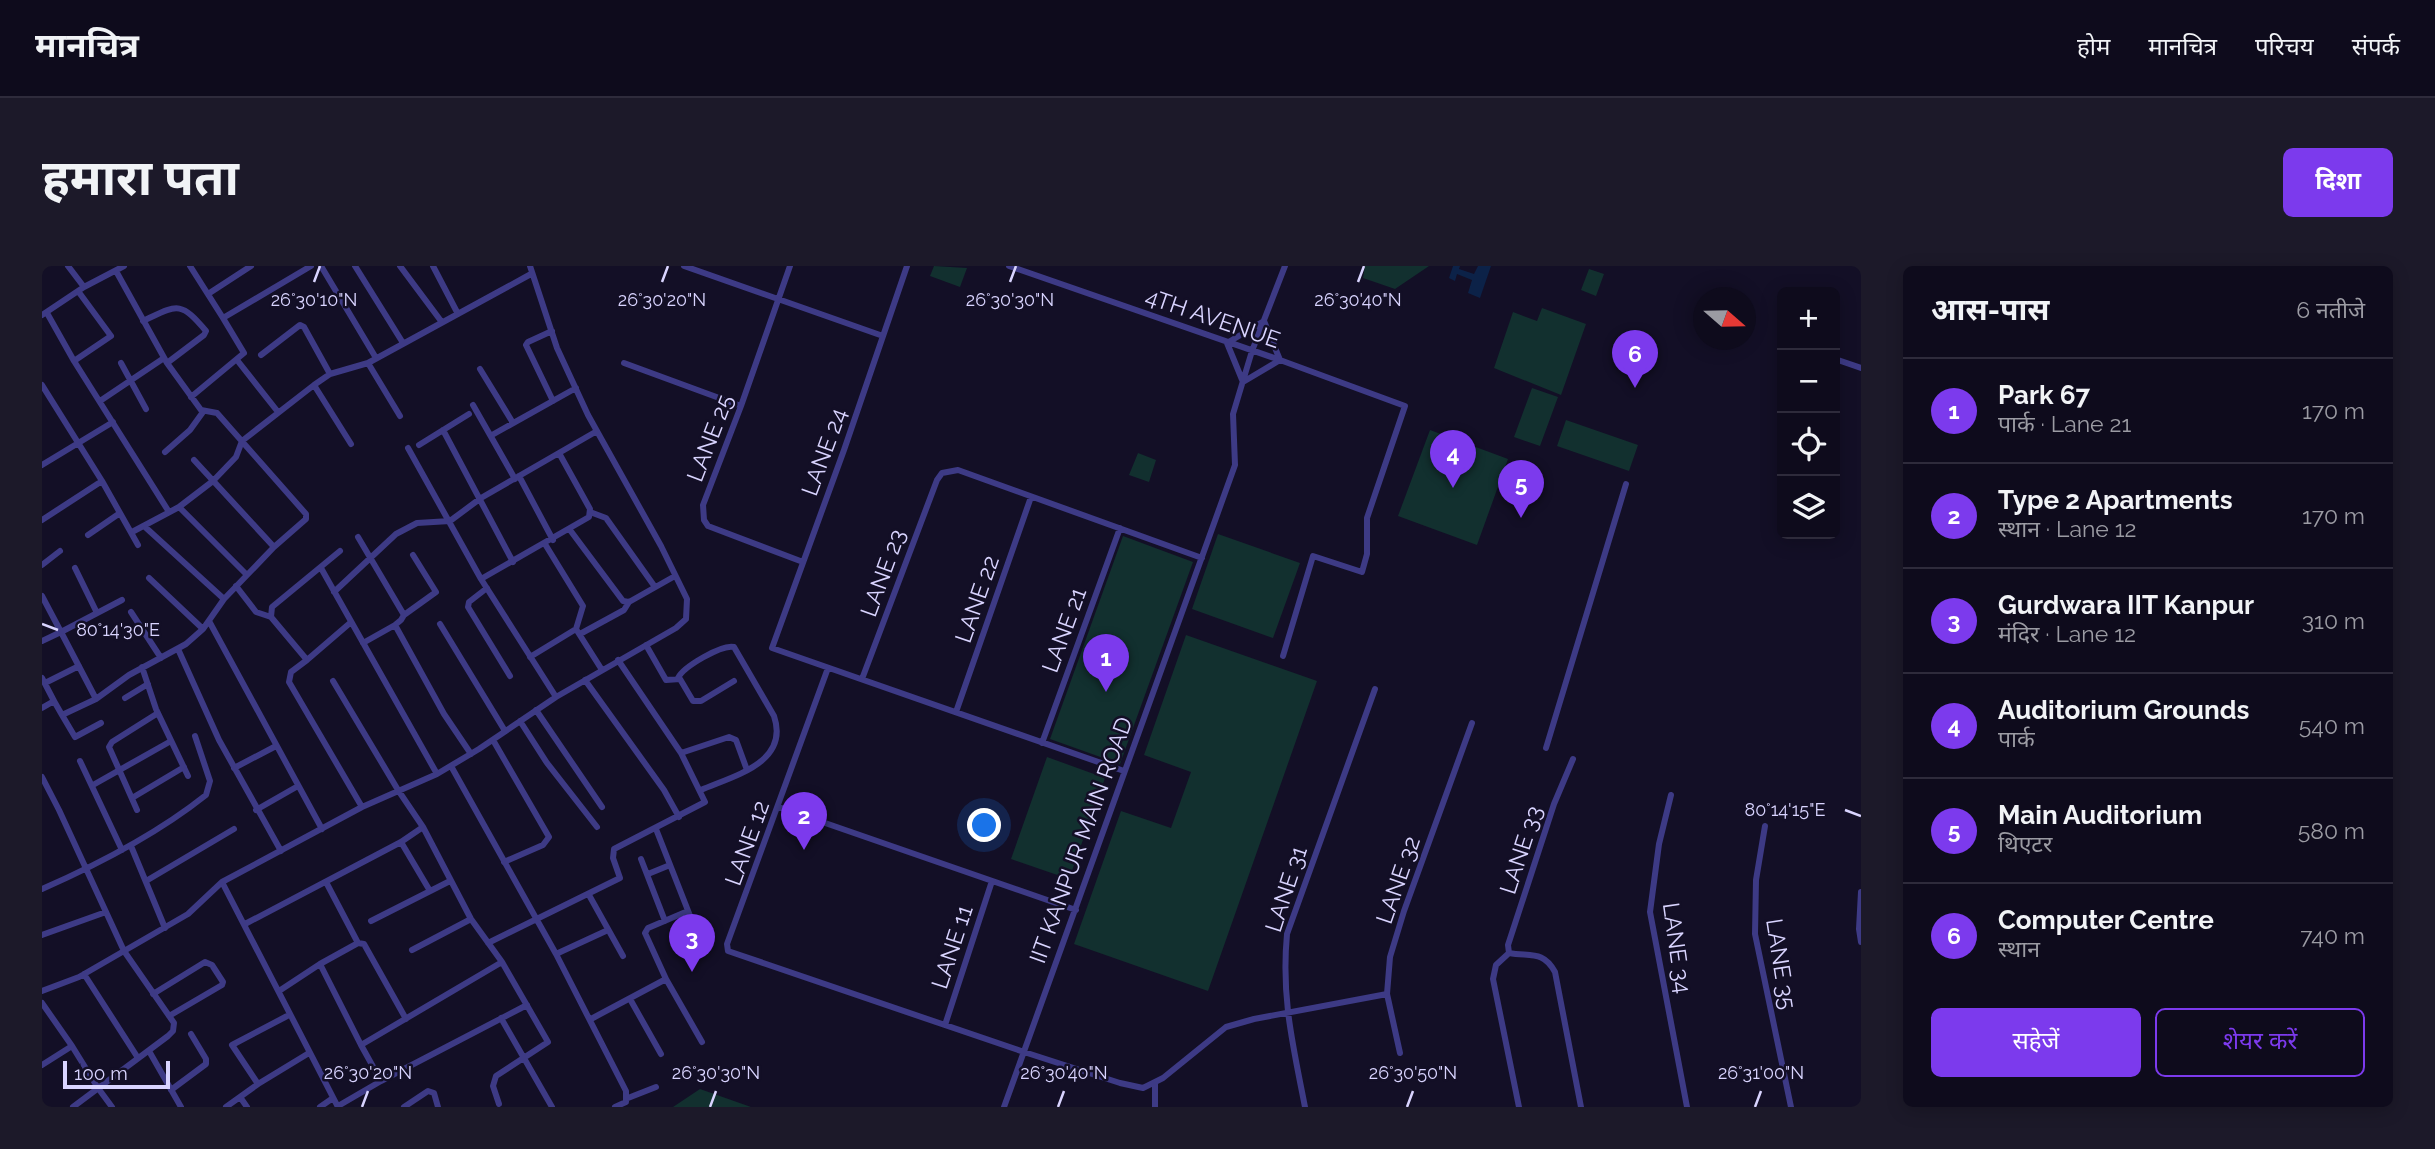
<!DOCTYPE html>
<html lang="hi">
<head>
<meta charset="utf-8">
<style>
	:root { --surface:#0e0b1c; --page:#1c1929; --text:#f1f3f6; --muted:#9b9ba3; --line:#2e2b3b; --accent:#7c3aed }
	body { margin:0; font-family:Raleway,"Noto Sans Devanagari",sans-serif; background:var(--page); color:var(--text) }
	.controls { position:absolute; right:21px; top:21px; display:grid; overflow:hidden; border-radius:10px; box-shadow:0 4px 18px #0003 }
	.controls button { width:63px; height:63px; display:grid; place-items:center; padding:0; border:0; border-bottom:2px solid var(--line); background:var(--surface); color:var(--text); font:35px sans-serif }
	.compass { position:absolute; left:1651px; top:21px; width:63px; height:63px; border-radius:50%; background:var(--surface); box-shadow:0 4px 18px #0003; rotate:110deg }
	.scale { position:absolute; left:21px; bottom:18px; width:107px; box-sizing:border-box; padding-left:7px; border:4px solid #d9d4ff; border-top:0; font-size:19px; line-height:24px; white-space:nowrap; color:#d9d4ff; -webkit-text-stroke:5px #130f26; paint-order:stroke }
	.you { position:absolute; left:943px; top:560px; width:24px; height:24px; margin:-18px; border:5px solid #fff; border-radius:50%; background:#1a73e8; box-shadow:0 0 0 10px #1a73e833 }
	.badge { display:grid; place-items:center; width:46px; height:46px; border-radius:50%; background:var(--accent); color:#fff; font-size:23px; font-weight:700 }
	.pin { position:absolute; translate:-50% -58px; filter:drop-shadow(0 2px 4px #0008) }
	.pin::after { content:''; position:absolute; top:37px; width:24px; height:21px; background:inherit; clip-path:polygon(0 0,100% 0,50% 100%) }
	.list { margin:0; padding:0; list-style:none }
	h2 { display:flex; justify-content:space-between; align-items:center; height:91px; margin:0; padding:0 28px; font-size:30px }
	h2 small { font-size:23px; font-weight:400; color:var(--muted) }
	.list li { display:grid; grid-template-columns:46px 1fr auto; gap:21px; align-items:center; box-sizing:border-box; height:105px; padding:0 28px; border-top:2px solid var(--line) }
	.list b { display:block; font-size:26px; white-space:nowrap }
	.list p { margin:0; font-size:23px; white-space:nowrap; color:var(--muted) }
	.list em { font-size:23px; font-style:normal; color:var(--muted) }
	.actions { display:flex; gap:14px; padding:21px 28px }
	.actions a { flex:1; padding:16px 0; border:2px solid var(--accent); border-radius:10px; text-align:center; font-size:24px; color:var(--accent) }
	.actions .main { background:var(--accent); color:#fff }
	.icon { flex:none; width:38px; height:38px; fill:none; stroke:currentColor; stroke-width:2; stroke-linecap:round; stroke-linejoin:round }
	.map { position:relative; flex:none; width:1819px; height:841px; overflow:hidden; border-radius:10px }
	header { display:flex; align-items:center; gap:42px; box-sizing:border-box; height:98px; padding:0 35px; background:var(--surface); border-bottom:2px solid var(--line) }
	header strong { font-size:33px }
	nav { display:flex; gap:38px; margin-inline-start:auto; font-size:24px }
	.intro { display:flex; align-items:center; justify-content:space-between; box-sizing:border-box; height:168px; padding:0 42px }
	h1 { margin:0; font-size:49px }
	.button { padding:18px 32px; border-radius:10px; background:var(--accent); color:#fff; font-size:24px; font-weight:700 }
	main { display:flex; gap:42px; padding:0 42px }
	aside { flex:1; background:var(--surface); border-radius:10px; box-shadow:0 4px 18px #0003 }
	.map>svg:first-child { display:block }
	.green { fill:#12302f }
	.water { fill:#0c2248 }
	.lines { fill:none; stroke-linecap:round; stroke-linejoin:round }
	.minor { stroke:#3d3a85; stroke-width:6 }
	.ticks { fill:none; stroke:#d9d4ff; stroke-width:2.5 }
	.labels { text-anchor:middle; stroke-width:5; stroke-linejoin:round; paint-order:stroke }
	.street-label { font-size:23px; fill:#d9d4ff; stroke:#130f26 }
	.ticks-label { font-size:18px; text-anchor:middle; fill:#d9d4ff; stroke:#130f26; stroke-width:5; stroke-linejoin:round; paint-order:stroke }
</style>
</head>
<body>
<header>
<strong>मानचित्र</strong>
<nav><a>होम</a><a>मानचित्र</a><a>परिचय</a><a>संपर्क</a></nav>
</header>
<div class="intro"><h1>हमारा पता</h1><a class="button">दिशा</a></div>
<main>
<div class="map">
<svg width="1819" height="841" viewBox="0 0 1819 841">
	<rect width="100%" height="100%" fill="#130f26"/>
	<path class="green" d="M892,0l33,2 -7,19 -30,-11z
		M1323,0h64l-34,23 -32,-11z
		M1547,3l15,5 -8,22 -15,-6z
		M1500,42l44,16 -25,71 -67,-27 19,-56 24,9z
		M1490,122l26,9 -18,49 -26,-9z
		M1524,154l72,25 -9,26 -72,-25z
		M1388,164l78,29 -31,86 -79,-29z
		M1096,187l18,7 -7,22 -20,-7z
		M1176,268l82,29 -27,75 -81,-29z
		M1081,270l70,26 -73,202 -70,-25z
		M1144,369l131,46 -109,310 -134,-47 47,-133 50,17 20,-56 -47,-17z
		M1005,491l58,21 -36,101 -58,-20z
		M658,823l51,18h-78z"/>
	<path class="water" d="M1411,0h7l-1,3 15,5 4,-8h13l-11,32 -12,-5 4,-13 -15,-6 -2,7 -6,-3z"/>
	<g class="lines">
		<path class="minor" d="M26,0l16,21
			M148,0l33,52 88,-52
			M279,0l55,92
			M313,0l48,77
			M358,0l41,55
			M391,0l25,48
			M642,0l199,70
			M748,0l-49,140 -38,99 1,15 4,6 95,36
			M865,0l-63,184 -72,198 352,123
			M967,0l271,94 125,46 -38,112v36l-5,18 -49,-16 -30,100
			M74,5l51,92 34,47 16,3 89,101v5l-32,28
			M166,28l43,-28
			M5,47l27,48 95,151
			M0,49l42,-28 40,-21
			M101,55c34,-16 37,-21 63,10l-2,4 -37,28
			M1222,55l16,39
			M510,65l-24,11 -2,3 27,56
			M219,89l39,-30 4,2 26,47
			M1793,93l26,9
			M195,94l41,52
			M32,95l37,-25 -33,-45
			M79,97l25,46
			M326,97l32,53
			M582,97l117,43
			M438,103l33,54
			M1201,116l-16,-39 37,-22
			M1201,116l37,-22
			M0,119l60,96 -60,39
			M272,119l37,59
			M149,131l53,-44 -21,-35
			M58,135l64,-43
			M431,139l42,74
			M401,164l70,132
			M450,169l84,-47
			M377,179l50,-31
			M366,182l73,131 108,-62 1,-8 -31,-56
			M123,186l25,-22 13,-18
			M0,199l71,-43
			M477,210l34,64
			M60,215l36,64
			M548,246l16,6 49,69
			M102,260l80,73
			M528,264l53,71 6,1 46,-26
			M90,266l47,-25
			M46,269l32,-22
			M316,271l46,78 -3,5 -6,5 49,89 27,40
			M503,278l38,62 -7,23 26,41
			M298,285l-68,56 -1,10 36,43 43,-37
			M0,299l18,-14
			M33,302l22,45
			M279,302l116,206
			M204,308l-67,-67 34,-26 23,-24 6,-16 72,-56 16,-11 38,-11 163,-89
			M107,312l54,51
			M439,313l75,118
			M194,320l20,26 15,5
			M445,322l-18,14 -1,5 42,69
			M292,326l62,-58 21,-11 33,-2 31,-23 116,-67
			M0,330l19,36 -19,9
			M89,346l30,46
			M362,349l32,-23 -23,-37
			M167,355l113,208
			M398,358l65,107
			M538,368l44,-24 5,-8
			M321,377l32,-18
			M604,379l20,35 14,-1 13,22h8l33,-20
			M136,383l41,91 62,111
			M488,391l46,-28
			M265,394l-16,12 -2,10 73,125
			M100,401l14,42 32,67
			M786,402l-101,276 1,7 296,101 96,31 23,5 20,-10 63,-51 28,-8 133,-25
			M0,412l12,23 -12,7
			M636,412c5,-11 44,-34 56,-31l40,69c16,47 -41,60 -73,74
			M820,413l75,-199 5,-7 16,-3 244,88
			M543,414l79,110 15,27
			M291,415l65,109 25,37
			M3,417l34,-17
			M83,432l23,-14
			M54,433l-35,-67 61,-32
			M12,435l8,14 34,-16 33,-24 57,-31 17,-15 21,-30 50,-52 -80,-87
			M494,444l66,97
			M914,446l75,-215
			M20,449l13,22 26,-14
			M478,455l27,42 50,64
			M451,474l56,97 -6,8 -39,17
			M1000,477l78,-215
			M1504,482l80,-264
			M639,487l48,-16 7,3 11,30
			M38,495l42,89
			M409,500l105,188 70,137v11l-11,5
			M192,502l42,-22
			M0,511l17,33 65,141 64,-37 34,-32 140,-75 75,-33 42,-25 77,-52 120,-69 10,-9 1,-20 -26,-53 -73,-131 -31,-67 -27,-82
			M51,519l78,-44
			M1629,529l-12,49 -9,68 37,195
			M90,532l52,-31
			M737,541l297,103
			M95,544l-28,-63 3,-5 46,-29
			M214,544l42,-24
			M1723,560l-9,54 -1,54 36,173
			M614,563l40,102
			M359,576l29,49
			M89,580l34,82
			M599,593l24,62
			M606,608l22,-9
			M104,615l88,-52
			M180,616l116,225
			M284,616l32,61
			M0,623c57,-25 115,-55 164,-94l4,-14 -15,-45
			M1819,626l-2,37 2,13
			M547,629l34,61
			M329,655l79,-40
			M203,658l156,-82 22,-15 48,92 31,43 46,80 -52,34 -3,10 6,18
			M0,669l64,-23
			M446,677l132,-65 -7,-20 1,-9 91,-47 -24,-49 -63,-93
			M370,684l59,-31
			M1467,687c21,4 34,-3 46,19l26,135
			M514,688l52,-24
			M42,708l54,84
			M624,713l-21,-46 3,-5 40,-17
			M0,725l37,-14 45,-26 50,72 -1,8 -5,5 -95,71
			M237,725l41,-27
			M111,728l52,-32 7,3 11,17 -1,3 -53,31
			M588,733l31,55
			M0,737l30,43
			M459,752l51,89
			M549,753l75,-40 36,63
			M903,759l47,-144
			M319,779l-41,-81 38,-21 6,1 42,75
			M107,785l32,56
			M1358,787l-13,-59 3,-37 14,-46 68,-188
			M0,799l30,-19 26,42 14,19
			M339,815l-20,-36 141,-83
			M1113,816v25
			M216,818l51,-31
			M129,824l35,-26v-5l-15,-25
			M198,831l7,10
			M586,832l28,-11
			M296,840l43,-25 146,-76
			M184,841l32,-23 -26,-39 57,-30
			M278,841l13,-9
			M362,841l24,-16 6,2 4,14
			M962,841l231,-642 -2,-51 19,-63 33,-85
			M1263,841c-12,-62 -24,-109 -18,-173l88,-245
			M1477,841l-26,-128 3,-14 13,-12 -1,-8 46,-141 19,-45"/>
	</g>
	<path class="ticks" d="M272,16l6,-16M620,16l6,-16M968,16l6,-16M1316,16l6,-16M0,358l16,6M1803,544l16,6M320,841l6,-16M668,841l6,-16M1016,841l6,-16M1365,841l6,-16M1713,841l6,-16"/>
	<g class="labels">
		<g class="street-label">
			<text transform="translate(1171 52) rotate(19)" y="8">4TH AVENUE</text>
			<text transform="translate(668 172) rotate(-69)" y="8">LANE 25</text>
			<text transform="translate(782 186) rotate(-70)" y="8">LANE 24</text>
			<text transform="translate(841 307) rotate(-70)" y="8">LANE 23</text>
			<text transform="translate(935 333) rotate(-71)" y="8">LANE 22</text>
			<text transform="translate(1022 364) rotate(-70)" y="8">LANE 21</text>
			<text transform="translate(1039 574) rotate(-70)" y="8">IIT KANPUR MAIN ROAD</text>
			<text transform="translate(705 577) rotate(-70)" y="8">LANE 12</text>
			<text transform="translate(1479 584) rotate(-72)" y="8">LANE 33</text>
			<text transform="translate(1356 614) rotate(-71)" y="8">LANE 32</text>
			<text transform="translate(1244 623) rotate(-72)" y="8">LANE 31</text>
			<text transform="translate(910 681) rotate(-72)" y="8">LANE 11</text>
			<text transform="translate(1635 682) rotate(82)" y="8">LANE 34</text>
			<text transform="translate(1739 698) rotate(81)" y="8">LANE 35</text>
		</g>
	</g>
	<g class="ticks-label">
		<text x="272" y="40">26°30'10"N</text>
		<text x="620" y="40">26°30'20"N</text>
		<text x="968" y="40">26°30'30"N</text>
		<text x="1316" y="40">26°30'40"N</text>
		<text x="76" y="370">80°14'30"E</text>
		<text x="1743" y="550">80°14'15"E</text>
		<text x="326" y="813">26°30'20"N</text>
		<text x="674" y="813">26°30'30"N</text>
		<text x="1022" y="813">26°30'40"N</text>
		<text x="1371" y="813">26°30'50"N</text>
		<text x="1719" y="813">26°31'00"N</text>
	</g>
</svg>
<div class="controls">
<button>+</button>
<button>−</button>
<button><svg class="icon" aria-label="locate" viewBox="0 0 24 24"><circle cx="12" cy="12" r="6"/><path d="M12 2v4M12 18v4M2 12h4M18 12h4"/></svg></button>
<button><svg class="icon" aria-label="layers" viewBox="0 0 24 24"><path d="M12 4l9 5-9 5-9-5zM3 14l9 5 9-5"/></svg></button>
</div>
<svg class="compass" viewBox="-18 -18 36 36"><path d="M0-13l5 13h-10z" fill="#e53935"/><path d="M0 13l5-13h-10z" fill="#9b9ba3"/></svg>
<div class="scale">100 m</div>
<div class="you"></div>
<div class="pin badge" style="left:1064px;top:426px">1</div>
<div class="pin badge" style="left:762px;top:584px">2</div>
<div class="pin badge" style="left:650px;top:706px">3</div>
<div class="pin badge" style="left:1411px;top:222px">4</div>
<div class="pin badge" style="left:1479px;top:252px">5</div>
<div class="pin badge" style="left:1593px;top:122px">6</div>
</div>
<aside>
<h2>आस-पास<small>6 नतीजे</small></h2>
<ul class="list">
<li><span class="badge">1</span><div><b>Park 67</b><p>पार्क · Lane 21</p></div><em>170 m</em></li>
<li><span class="badge">2</span><div><b>Type 2 Apartments</b><p>स्थान · Lane 12</p></div><em>170 m</em></li>
<li><span class="badge">3</span><div><b>Gurdwara IIT Kanpur</b><p>मंदिर · Lane 12</p></div><em>310 m</em></li>
<li><span class="badge">4</span><div><b>Auditorium Grounds</b><p>पार्क</p></div><em>540 m</em></li>
<li><span class="badge">5</span><div><b>Main Auditorium</b><p>थिएटर</p></div><em>580 m</em></li>
<li><span class="badge">6</span><div><b>Computer Centre</b><p>स्थान</p></div><em>740 m</em></li>
</ul>
<div class="actions"><a class="main">सहेजें</a><a>शेयर करें</a></div>
</aside>
</main>
</body>
</html>
